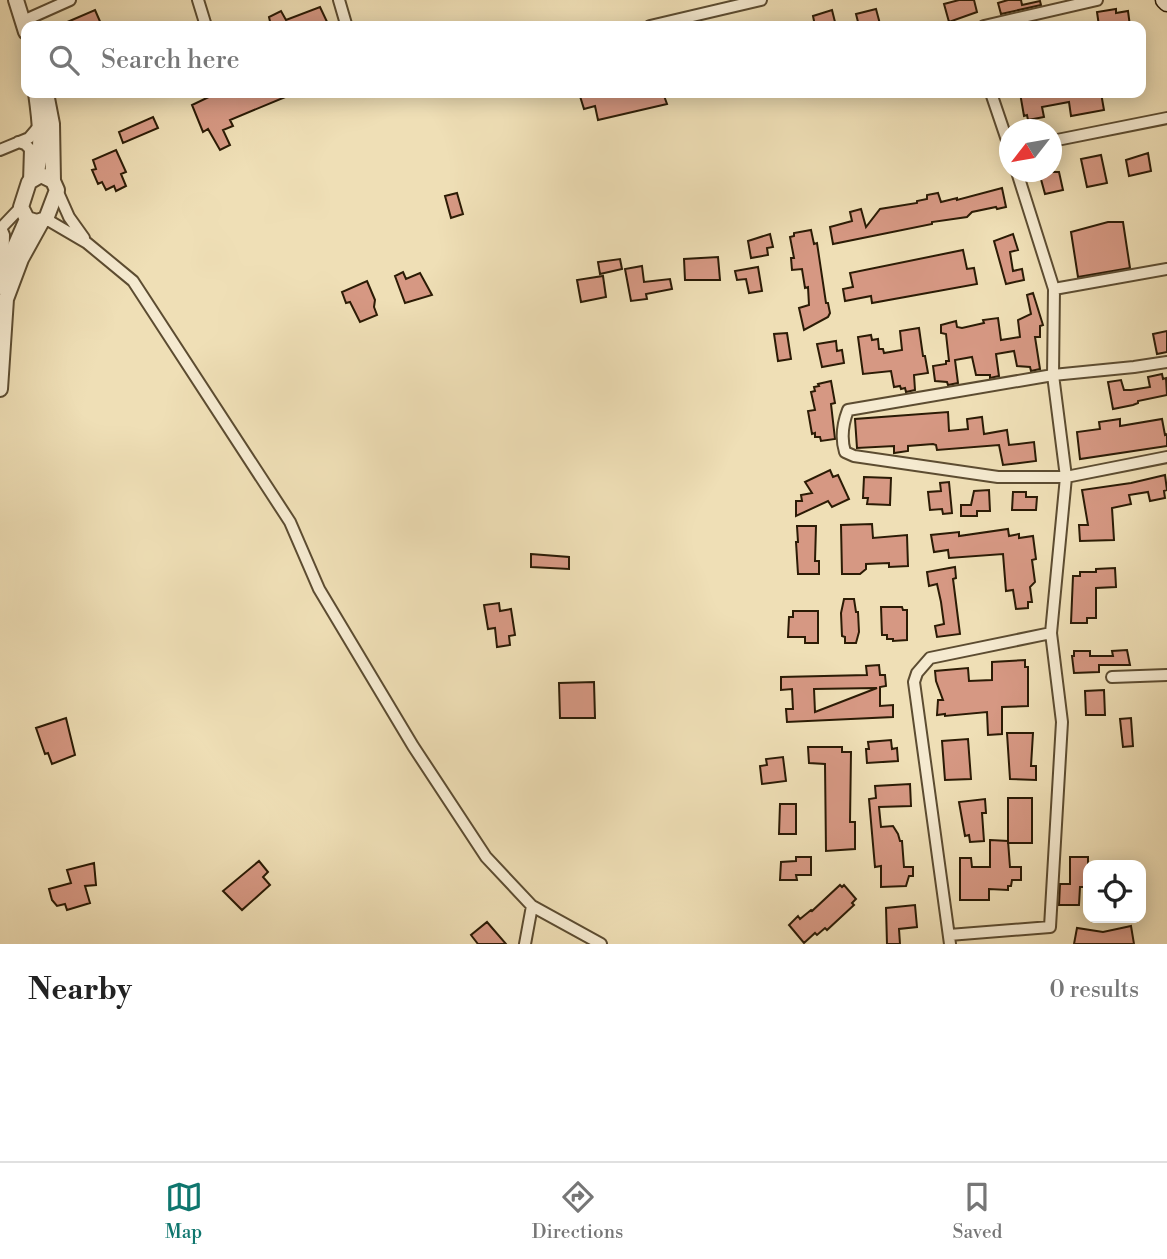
<!DOCTYPE html>
<html lang="en">
<head>
<meta charset="utf-8">
<style>
	:root { --surface:#fff; --page:#f6f6f6; --text:#222; --muted:#767676; --line:#e0e0e0; --accent:#0f766e }
	body { margin:0; font-family:"Libre Bodoni",serif; background:var(--page); color:var(--text) }
	.controls { position:absolute; right:21px; bottom:21px; display:grid; overflow:hidden; border-radius:14px; box-shadow:0 4px 18px #0003 }
	.controls button { width:63px; height:63px; display:grid; place-items:center; padding:0; border:0; border-bottom:2px solid var(--line); background:var(--surface); color:var(--text); font:35px sans-serif }
	.compass { position:absolute; left:999px; top:119px; width:63px; height:63px; border-radius:50%; background:var(--surface); box-shadow:0 4px 18px #0003; rotate:239deg }
	.list { margin:0; padding:0; list-style:none }
	h2 { display:flex; justify-content:space-between; align-items:center; height:91px; margin:0; padding:0 28px; font-size:30px }
	h2 small { font-size:23px; font-weight:400; color:var(--muted) }
	.icon { flex:none; width:38px; height:38px; fill:none; stroke:currentColor; stroke-width:2; stroke-linecap:round; stroke-linejoin:round }
	.map { position:relative; flex:none; width:1167px; height:944px; overflow:hidden }
	.search { position:absolute; background:var(--surface); box-shadow:0 4px 18px #0003; left:21px; right:21px; top:21px; height:77px; display:flex; align-items:center; gap:18px; box-sizing:border-box; padding:0 24px; border-radius:14px; color:var(--muted); font-size:26px }
	.sheet { height:217px; background:var(--surface) }
	nav { display:flex; justify-content:space-around; align-items:center; box-sizing:border-box; height:98px; border-top:2px solid var(--line); background:var(--surface); font-size:19px; color:var(--muted) }
	nav a { display:grid; justify-items:center; gap:4px }
	nav .on { color:var(--accent) }
	.map>svg:first-child { display:block }
	.building { fill:#d69883; stroke:#2b1b05; stroke-width:2; fill-rule:evenodd }
	.lines { fill:none; stroke-linecap:round; stroke-linejoin:round }
	.minor-casing { stroke:#5c4c31; stroke-width:14 }
	.tertiary-casing { stroke:#5c4c31; stroke-width:18 }
	.secondary-casing { stroke:#2b1b05; stroke-width:19 }
	.minor { stroke:#f5ead0; stroke-width:10 }
	.tertiary { stroke:#f5ead0; stroke-width:14 }
	.secondary { stroke:#f5ead0; stroke-width:16 }
</style>
</head>
<body>
<div class="map">
<svg width="1167" height="944" viewBox="0 0 1167 944">
	<rect width="100%" height="100%" fill="#efdfb6"/>
	<filter id="stains"><feTurbulence type="fractalNoise" baseFrequency=".00286" numOctaves="4"/><feColorMatrix values="0 0 0 0 .2 0 0 0 0 .09 0 0 0 0 .02 0 0 0 .5 -.17"/></filter>
	<radialGradient id="worn" r=".72"><stop offset=".6" stop-color="#630" stop-opacity="0"/><stop offset="1" stop-color="#630" stop-opacity=".3"/></radialGradient>
	<path class="building" d="M959,0h15l3,12 -28,10 -5,-18z
		M1008,0h13l1,5 18,-4 1,4 -40,9 -3,-11z
		M320,7l9,19h-58l-2,-9 12,-6 5,9z
		M876,9l4,15 -2,2h-19l-3,-12z
		M1116,9v4l12,-2 2,15h-31l-2,-14z
		M95,10l7,16h-44z
		M832,10l4,16h-21l-2,-10z
		M217,93h78l-65,27 3,6 -10,4 7,15 -10,5 -12,-21 -5,3 -11,-27z
		M579,93h84l4,11 -69,16 -3,-14 -11,3z
		M1020,93h81l3,17 -33,6 -2,-14 -27,5 2,10 -16,3 -1,-5 -3,1z
		M153,117l5,11 -35,15 -4,-11z
		M116,150l10,22 -5,2 5,12 -10,5 -2,-5 -8,4 -4,-8 -4,2 -6,-14 4,-1 -3,-9z
		M1148,153l3,18 -22,5 -3,-16z
		M1101,155l6,28 -20,4 -6,-28z
		M1039,172h20l4,18 -18,4z
		M1002,188l4,19 -9,2 -1,-2 -24,5 -5,5 -35,5v2l-99,20 -3,-17 22,-6 -2,-9 11,-3 5,18 14,-18 37,-6v-2l10,-2v-4l11,-2 3,9 16,-4v2z
		M457,193l6,21 -12,4 -6,-22z
		M1108,222h15l7,46 -52,9 -7,-45z
		M811,230l3,14 3,-1 9,60h2l2,10 -2,4 -24,13 -5,-22 10,-3 -1,-18 -3,1 -3,-19 -10,1 -1,-12h3l-4,-21 4,-1v-3z
		M770,234l3,13 -6,1 1,7 -17,3 -3,-17z
		M1013,234l5,16 -8,2 3,19 9,-2 2,11 -18,4 -12,-43z
		M963,250l4,19 7,-1 3,16 -105,19 -1,-7 -26,5 -2,-12 10,-2 -3,-14z
		M718,257l2,23h-35l-1,-21z
		M620,259l2,10 -22,5 -2,-12z
		M642,266l2,16 26,-3 2,10 -26,5 1,5 -16,2 -6,-32z
		M758,267l4,24 -13,2 -3,-14 -9,1 -2,-9z
		M403,272l3,7 14,-6 12,22 -27,8 -10,-27z
		M603,276l3,21 -25,5 -4,-22z
		M367,281l8,19 -1,7 3,8 -17,7 -10,-20 -4,1 -4,-11z
		M1033,293l10,32 -3,1v11h-5l5,32 -9,2 -1,-4 -13,-1 -3,-15 -18,3 3,22 -9,2v-3h-14l-4,-18 -17,3 3,23 -10,2 -1,-3 -12,-1 -2,-15 13,-2v-3h3l-3,-27 -5,-1v-8l15,-4 1,6 5,1 22,-5 -1,-3 15,-2 3,22 19,-3 -2,-17 13,-6 -4,-19z
		M919,328l4,28h2l3,17 -14,2 1,15 -9,2 -1,-4 -4,1 -1,-3 -6,1 -3,-16 -28,3 -5,-37 13,-2 1,5 6,-1 1,10h4l1,4 18,-3 -2,-19z
		M1167,331v21l-10,2 -4,-20z
		M787,333l4,26 -13,2 -4,-27z
		M836,341l1,10 5,-1 2,13 -22,4 -5,-23z
		M1162,374l1,5 3,-1 1,17 -29,6v2l-5,2 -20,4 -5,-27 13,-2 3,10h7l19,-3 -2,-10z
		M831,381l4,22 -4,1 4,35 -14,2 -1,-4h-5v-4l-3,1 -4,-23 7,-1 -4,-18 4,-1 -1,-4 5,-1 -1,-2z
		M948,412l1,19 19,-2 -1,-10 15,-2 2,17 23,-4 2,15 25,-3 2,19 -33,4 -4,-20 -62,5 -1,-5 -3,-1 -25,2v5l-14,2v-7l-37,2 -2,-29z
		M1120,419v7l42,-7 3,16 2,-1v12l-87,13 -3,-27 23,-3 -1,-7z
		M830,470l3,7 5,-2 11,24 -17,8 -4,-6 -32,15v-15h6l-1,-6 11,-2 -7,-11z
		M1165,475l2,15 -3,1 1,7 -15,3 -2,-9 -19,3 2,9 -19,4 2,32 -34,1 -1,-16h9l-6,-35 49,-7z
		M864,477l27,1 -1,27 -23,-1 1,-6h-5z
		M949,482l3,31 -9,1 -1,-5 -12,1 -2,-18 13,-1 -1,-8z
		M989,490l1,21h-13v5h-16v-11h10l3,-14z
		M1013,492h13v5h11l-1,13h-24z
		M872,524l1,14 34,-3 1,31 -19,1v-4l-23,1v5l-6,5h-18l-1,-49z
		M797,526h19l-1,35h4v13h-21l-2,-32h2z
		M1008,529l1,7 10,-2v4l14,-2 3,23 -4,1 3,22 -5,5 2,15h-4v6l-12,1 -3,-19 -7,1 -3,-37 -54,4 -1,-8 -14,2 -3,-17 28,-3v4z
		M531,554l38,3v12l-38,-2z
		M955,567l1,11 -3,1 7,55 -23,3 -2,-11 9,-2 -3,-22 -4,-18 -8,2 -2,-14z
		M1115,568l1,19 -20,1v30h-9v5h-16l2,-47h7v-4h16v-3z
		M844,599h10l2,13h2l1,20 -3,11h-11v-6l-3,-1 -1,-23z
		M499,603l1,8 11,-2 4,26 -6,1 1,9 -13,2 -2,-19 -7,1 -4,-24z
		M881,607h21l1,3h4v30l-14,1v-2h-6v-4h-5z
		M793,611h25v32h-13v-6h-17l1,-20h4z
		M1127,650l3,15h-31v7l-25,1 -2,-17h2v-5h16v5h23l-1,-5z
		M1025,660v7h3v39l-26,1v27l-14,1 -1,-23 -42,4v-2l-8,1 1,-15h5l-7,-19 -1,-10 33,-3 1,13 23,-1v-18z
		M879,665l1,10h5l1,11 -6,1v19l13,-1v12l-106,5 -1,-13h7l-1,-20 -11,1v-13l86,-2 -1,-9zM877,688l-62,24 -1,-23z
		M594,682l1,36h-35l-1,-35z
		M1104,690l1,25h-19l-1,-24z
		M66,718l9,37 -23,9 -4,-11 -3,1 -9,-26z
		M1131,718l2,28 -10,1 -3,-28z
		M1007,733h26l-2,33h5v14l-26,-1z
		M968,739l3,40 -26,1 -3,-39z
		M891,740l1,9 5,-1 1,13 -31,2 -1,-14h3l-1,-7z
		M808,747h34v5h9l-1,70h5v27l-29,2 -1,-87 -16,-1z
		M783,757l3,24 -24,3 -2,-18 7,-1 -1,-6z
		M910,784l1,22 -32,1 2,20 12,-1 5,8 2,7h2l2,26h9v9h-4l-3,10 -25,1v-21l-6,1 -6,-68 7,-1 -1,-12z
		M1008,798h24v45h-24z
		M985,799l1,14h-4l2,28 -14,1 -1,-7 -4,1 -6,-34z
		M780,804h16v30h-17z
		M990,840l18,1 2,26h11v13h-9l-1,6h-3v4l-19,-1v11h-29v-42h11l1,9h18z
		M796,857h15v18h-15l1,5h-17l1,-18 15,-1z
		M1070,857h18v30h-8l-1,18h-20l1,-21h10z
		M259,861l9,11 -5,5 7,8 -28,25 -19,-19z
		M94,863l2,22 -11,1 5,17 -23,7 -2,-6 -8,2 -5,-6 -3,-11 22,-6 -4,-13z
		M840,885l2,2 2,-2 12,14 -4,4 2,2 -27,25 -2,-2 -8,7 -2,-2 -11,10 -15,-18 9,-9 2,3 11,-9 1,1z
		M915,905l2,22 -18,2 1,15h-13l-1,-36z
		M487,922l19,22h-28l-7,-9z
		M1131,926l3,18h-60l3,-16 26,4z"/>
	<g class="lines">
		<defs>
			<path id="minor" d="M198,0l8,26
				M339,0l7,24
				M23,21l47,-21
				M650,26l111,-26
				M984,26l113,-26
				M991,93l19,56
				M1052,141l115,-23
				M18,142l7,2 5,5 -1,33
				M0,150l29,-12 11,-13
				M57,190l12,27 15,21
				M46,219l41,24 46,38 157,241 29,67 94,157 73,111 46,49 69,38
				M1,228l3,7 -1,42
				M1,228l20,-21
				M1054,289l113,-20
				M1167,362l-33,5 -81,8 -205,35c-5,13 -7,29 -3,42l9,4 144,21h68l101,-20
				M1112,677l55,-2
				M949,935l101,-8 12,-205 -11,-89 15,-156 -13,-102 1,-86 -37,-117
				M525,944l7,-38
				M950,944l-36,-262 3,-9 13,-15 121,-25"/>
			<path id="tertiary" d="M16,0l10,32
				M36,93c4,28 7,55 0,83
				M46,93l6,31 1,57 4,9 -11,29 -9,3 -10,-3 -6,-12 8,-25 12,-7 12,6
				M4,288l5,-28 18,-41
				M0,389l6,-90 15,-40 21,-38"/>
			<path id="secondary" d="M1164,0l3,3"/>
		</defs>
		<use href="#minor" class="minor-casing"/>
		<use href="#tertiary" class="tertiary-casing"/>
		<use href="#secondary" class="secondary-casing"/>
		<use href="#minor" class="minor"/>
		<use href="#tertiary" class="tertiary"/>
		<use href="#secondary" class="secondary"/>
	</g>
	<rect width="100%" height="100%" filter="url(#stains)"/>
	<rect width="100%" height="100%" fill="url(#worn)"/>
</svg>
<div class="controls">
<button><svg class="icon" aria-label="locate" viewBox="0 0 24 24"><circle cx="12" cy="12" r="6"/><path d="M12 2v4M12 18v4M2 12h4M18 12h4"/></svg></button>
</div>
<svg class="compass" viewBox="-18 -18 36 36"><path d="M0-13l5 13h-10z" fill="#e53935"/><path d="M0 13l5-13h-10z" fill="#767676"/></svg>
<div class="search"><svg class="icon" aria-label="search" viewBox="0 0 24 24"><circle cx="10" cy="10" r="6"/><path d="M15 15l6 6"/></svg>Search here</div>
</div>
<section class="sheet">
<h2>Nearby<small>0 results</small></h2>
<ul class="list">
</ul>
</section>
<nav>
<a class="on"><svg class="icon" aria-label="map" viewBox="0 0 24 24"><path d="M3 6l6-2 6 2 6-2v14l-6 2-6-2-6 2zM9 4v14M15 6v14"/></svg>Map</a>
<a><svg class="icon" aria-label="directions" viewBox="0 0 24 24"><path d="M12 3l9 9-9 9-9-9zM9 14v-3h6M13 9l2 2-2 2"/></svg>Directions</a>
<a><svg class="icon" aria-label="saved" viewBox="0 0 24 24"><path d="M7 4h10v16l-5-4-5 4z"/></svg>Saved</a>
</nav>
</body>
</html>
